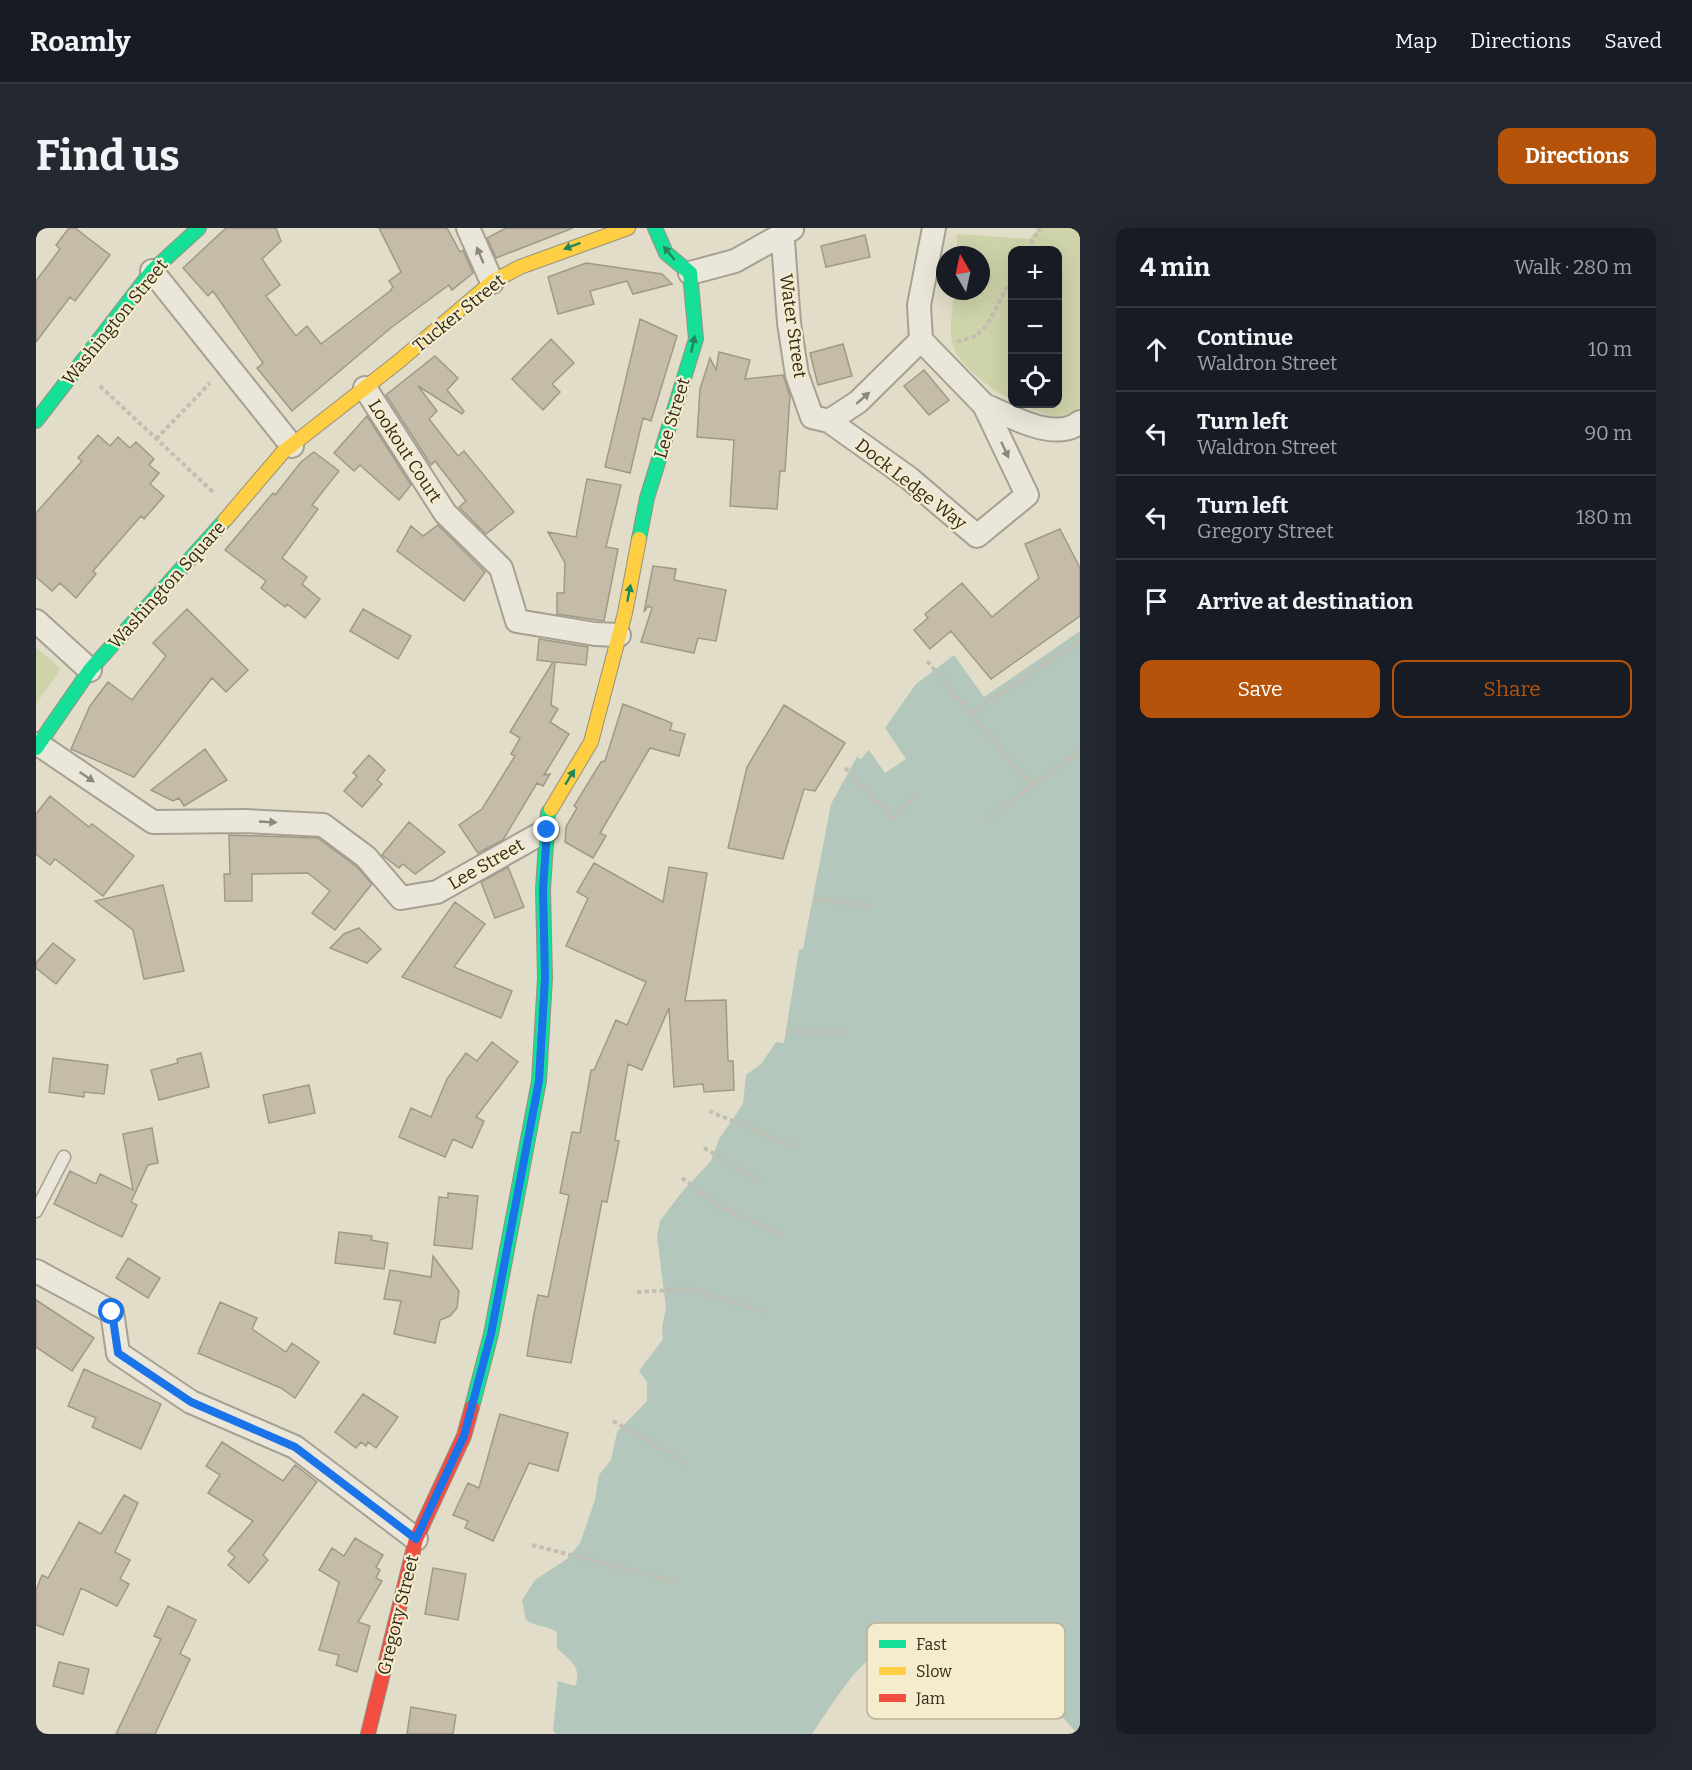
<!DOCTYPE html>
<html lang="en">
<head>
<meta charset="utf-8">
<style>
	:root { --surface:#171b24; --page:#242831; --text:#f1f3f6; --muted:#9ea1a6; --line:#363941; --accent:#b45309 }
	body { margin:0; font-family:Bitter,serif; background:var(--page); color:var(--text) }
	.controls { position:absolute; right:18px; top:18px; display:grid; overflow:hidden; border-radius:12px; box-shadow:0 6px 24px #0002 }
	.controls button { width:54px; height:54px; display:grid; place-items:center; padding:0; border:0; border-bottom:2px solid var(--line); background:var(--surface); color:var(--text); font:30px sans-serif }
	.compass { position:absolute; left:900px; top:18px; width:54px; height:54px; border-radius:50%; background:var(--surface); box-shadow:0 6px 24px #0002; rotate:351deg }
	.stop { position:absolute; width:18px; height:18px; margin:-14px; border:4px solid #1a73e8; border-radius:50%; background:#fff }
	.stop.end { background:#1a73e8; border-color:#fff; box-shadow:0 2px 6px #0008 }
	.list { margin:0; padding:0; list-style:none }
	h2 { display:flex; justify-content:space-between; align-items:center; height:78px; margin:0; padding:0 24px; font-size:26px }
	h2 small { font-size:20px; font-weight:400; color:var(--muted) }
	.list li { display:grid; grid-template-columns:39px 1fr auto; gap:18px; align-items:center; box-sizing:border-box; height:84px; padding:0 24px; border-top:2px solid var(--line) }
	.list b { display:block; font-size:22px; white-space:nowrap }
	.list p { margin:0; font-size:20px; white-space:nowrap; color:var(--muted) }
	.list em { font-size:20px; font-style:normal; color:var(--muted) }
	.actions { display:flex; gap:12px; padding:18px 24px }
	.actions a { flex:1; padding:14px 0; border:2px solid var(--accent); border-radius:12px; text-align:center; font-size:21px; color:var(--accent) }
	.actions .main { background:var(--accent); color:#fff }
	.icon { flex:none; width:33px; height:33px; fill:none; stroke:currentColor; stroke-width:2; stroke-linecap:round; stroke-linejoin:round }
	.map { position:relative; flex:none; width:1044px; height:1506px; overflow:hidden; border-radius:12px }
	header { display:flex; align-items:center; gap:36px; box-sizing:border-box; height:84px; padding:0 30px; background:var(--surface); border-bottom:2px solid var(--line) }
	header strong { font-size:28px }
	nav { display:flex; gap:33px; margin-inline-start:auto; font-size:21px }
	.intro { display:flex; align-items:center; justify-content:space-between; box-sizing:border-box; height:144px; padding:0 36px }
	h1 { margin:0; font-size:42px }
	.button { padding:15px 27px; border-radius:12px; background:var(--accent); color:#fff; font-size:21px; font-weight:700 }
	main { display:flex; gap:36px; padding:0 36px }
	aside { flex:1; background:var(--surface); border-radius:12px; box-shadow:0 6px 24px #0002 }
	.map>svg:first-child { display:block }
	.green { fill:#ced3aa }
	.water { fill:#b4c7bd }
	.building { fill:#c5bba9; stroke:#a19888; stroke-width:1.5 }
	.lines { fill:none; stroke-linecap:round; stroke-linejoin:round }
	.lane-casing { stroke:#a6a092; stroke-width:15 }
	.street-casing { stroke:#a6a092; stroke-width:26 }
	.fast-casing { stroke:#969082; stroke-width:16 }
	.slow-casing { stroke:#969082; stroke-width:16 }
	.jam-casing { stroke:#969082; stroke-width:16 }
	.path { stroke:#c2beb1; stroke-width:4; stroke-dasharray:4.5 3; stroke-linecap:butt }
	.lane { stroke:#eae6d9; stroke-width:12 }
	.street { stroke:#eae6d9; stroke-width:22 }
	.fast { stroke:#16e098; stroke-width:14 }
	.slow { stroke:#ffcf43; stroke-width:14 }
	.jam { stroke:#f24e42; stroke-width:14 }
	.oneway { fill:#24845a }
	.oneway2 { fill:#8e887a }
	.route { stroke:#1a73e8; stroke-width:8 }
	.labels { text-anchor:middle; stroke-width:4.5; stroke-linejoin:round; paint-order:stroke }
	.street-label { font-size:18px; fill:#33291b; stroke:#f4eccc }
	.key { fill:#f4eccc; stroke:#bab297; stroke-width:1.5 }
	.key-label { font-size:16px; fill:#33291b }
</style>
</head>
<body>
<header>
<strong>Roamly</strong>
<nav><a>Map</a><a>Directions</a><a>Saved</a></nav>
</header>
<div class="intro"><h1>Find us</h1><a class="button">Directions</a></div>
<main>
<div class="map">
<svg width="1044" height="1506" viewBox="0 0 1044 1506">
	<rect width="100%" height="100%" fill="#e2ddc8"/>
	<path class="green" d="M1002,0h42v209l-17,-17 -44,-16h39v-154h-46v151c-18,-11 -55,-35 -60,-58 -3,-16 1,-36 2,-52h27v-36h-25l1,-21 73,5z
		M0,419l25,22 -25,35z"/>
	<path class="water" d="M1044,403v1103h-3c-37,-50 -52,-11 -90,-18 -25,-5 -32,-30 -49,-45 -5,-5 -14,-8 -20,-11 -14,-7 -34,-11 -48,-1 -19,13 -44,55 -58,75h-256l-3,-4 5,-49 17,5c8,-19 -6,-26 -18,-38v-16c-11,-7 -21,-5 -31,-12l-4,-20 13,-20 32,-21 13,-16 15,-43 4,-25 12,-15 6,-28 30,-31v-19l-8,-11 24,-32 -1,-11 4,-21 -9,-70 3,-16 22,-29 29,-31 8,-22 24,-35 3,-29 15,-11 15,-22 8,1 15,-93 4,-1 28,-145 26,-47 4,2 8,-9 16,23 21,-14 -21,-31 31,-44 38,-29 30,42z"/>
	<path class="building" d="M33,0h6l35,27 -35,46 -5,-4 -34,45v-61l24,-32 -4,-4z
		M190,0h50l5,13 -19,18 18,26 -14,11 30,40 11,-10 14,18 69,-53 3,-4 -4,-6 12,-9 -22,-44h68l13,24 3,-2 10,23 -21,17 -3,-5 -57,42 -100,84 -35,-43 6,-5 -50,-72 -5,5 -25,-28z
		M470,0h67l-77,30 -9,-20z
		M829,7l5,22 -44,10 -5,-21z
		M550,35l76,11 10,10 -39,10 -6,-13 -37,10 4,13 -36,10 -10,-37z
		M604,91l37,17 -26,85 -8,-3 -13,55 -25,-6z
		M515,111l23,24 -22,21 8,8 -17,18 -31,-31z
		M807,116l9,32 -34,9 -8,-32z
		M683,124l31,8 -5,19 38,-4 7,21 -5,75h-5l-3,38 -47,-3 4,-66 -37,-3 3,-48 10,-31 6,12z
		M399,128l23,22 -11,12 17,21 -2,3 -44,-28 19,25 -8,8 29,37 6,-5 50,61 -28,22 -27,-27 7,-6 -31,-40 -4,4 -45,-70z
		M888,142l25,30 -20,15 -25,-29z
		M331,188l44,69 -12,15 -39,-35 -6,6 -20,-18z
		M62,207l12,11 8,-9 12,11 6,-6 18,17 -5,6 10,8 -9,11 14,12 -20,23 -3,-3 -48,55 3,3 -20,24 -16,-15 -8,8 -16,-14v-64l46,-52 -4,-3z
		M278,224l25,19 -27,34 6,4 -36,49 25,19 -5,7 18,15 -15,19 -18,-14 -2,3 -24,-19 5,-7 -41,-31 48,-57 2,2 26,-33z
		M551,251l34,6 -15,62 12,2 -14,72 -47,-7v-21h7l1,-30 -17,-31 28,5z
		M402,297l47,47 -21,29 -67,-50 14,-25 12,10z
		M1024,301l20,39v48l-89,63 -40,-48 -21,18 -16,-19 14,-12 -3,-4 37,-31 30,34 47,-39 -14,-34z
		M617,338l23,3 -2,11 52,10 -10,51 -18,-3 -4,15 -53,-11 11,-34 -4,-2 -4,6z
		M151,381l61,61 -22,22 -14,-14 -78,99 -63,-28 19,-43 18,-24 24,18 34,-44 -13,-13z
		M327,381l48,27 -13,23 -48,-28z
		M503,411l49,8 -2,18 -31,-3 -4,43 7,4 -8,13 19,12 -25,41 6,-1 -7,12 -6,-3 -34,57 -25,13 -19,-28 23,-16 33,-53 -4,-2 9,-16 -10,-6 43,-70 -16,-2z
		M587,476l49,19 -2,7 15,4 -6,22 -29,-8 -50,85 6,3 -13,22 -28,-16 1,-15 11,-19 -3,-2 27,-44 4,-1z
		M748,477l61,38 -30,48 -11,-2 -21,70 -55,-11 19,-81z
		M169,521l22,31 -43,26 -5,-8 -6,3 -22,-11z
		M333,527l16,15 -8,10 5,4 -20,23 -18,-16 13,-15 -4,-3z
		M14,568l39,31 3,-3 42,32 -31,40 -48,-37 -5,6 -14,-11v-40z
		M373,594l36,30 -30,22 -12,-10 -4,4 -17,-13z
		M193,607l89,3 39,29 15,17 -37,46 -23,-17 18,-22 -22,-18 -56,1v27h-27l-1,-27h6z
		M558,635l69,39 6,-35 38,6 -22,128 41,-1 2,61h5l1,29 -30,2 -1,-8 -29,3 -5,-79 -27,62 -14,-6 -13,76 4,1 -12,61 -5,-1 -31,162 -44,-7 7,-42 4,-19 10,2 21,-102 -9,-2 12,-61 8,1 11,-63h3l22,-50 11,5 19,-43 -80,-36 22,-48 -11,-6z
		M472,639l16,40 -29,11 -14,-36z
		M127,657l21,86 -40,8 -11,-49 -38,-29z
		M419,674l30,22 -31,43 58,24 -11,27 -99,-41z
		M323,700l22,21 -14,14 -37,-15 14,-14z
		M17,715l22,17 -19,24 -20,-16v-5z
		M456,814l26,20 -42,55 8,4 -12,27 -19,-9 -8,18 -46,-20 12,-29 20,9 16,-38 19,-26 11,8z
		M165,825l8,34 -50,13 -8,-30 27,-7 -1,-4z
		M17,830l55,7 -4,29 -20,-2v5l-35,-5z
		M273,857l6,28 -46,10 -6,-28z
		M116,900l6,35 -10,2 -17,37 6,3 -15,32 -68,-33 16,-33 26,13 4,-10 33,16 -10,-56z
		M412,965l30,3 -6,53 -38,-4 5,-48 9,1z
		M303,1004l33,4 -1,4 17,3 -4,26 -49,-6z
		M397,1028l26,35 -2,17 -7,8 -10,4 -5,23 -41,-9 7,-33 -17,-2 6,-29 41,7z
		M92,1030l32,20 -12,20 -32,-20z
		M0,1072l58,38 -22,33 -36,-24z
		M184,1074l37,16 -5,11 34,23 6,-9 27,19 -24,36 -14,-10 -83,-35z
		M48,1141l77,35 -20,45 -49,-22 4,-9 -28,-12z
		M327,1166l35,23 -22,31 -8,-6 -2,4 -5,-4 -5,6 -21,-16z
		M464,1186l68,19 -10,38 -29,-8 -36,78 -28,-13 3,-7 -15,-6 15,-32 11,5z
		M186,1214l61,39 12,-16 22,17 -54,73 5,5 -19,23 -21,-18 7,-8 -7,-6 25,-30 -45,-28 12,-18 -14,-9z
		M88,1267l14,8 -23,49 15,8 -10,19 9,5 -12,22 -36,-18 -18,47 -27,-10v-35l6,-15 6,3 31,-56 22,12z
		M319,1310l28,17 -7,12 4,3 -4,8 6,3 -24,41 12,4 -13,46 -21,-7 3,-10 -20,-5 20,-68 -20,-12 13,-22 12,8z
		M397,1340l33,6 -8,46 -33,-6z
		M132,1378l28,14 -16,34 10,5 -35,75h-39l45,-95 -7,-3z
		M23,1434l30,7 -6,25 -30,-8z
		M375,1479l45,8 -3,19h-46z"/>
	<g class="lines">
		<defs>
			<path id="lane" d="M0,983l28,-54"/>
			<path id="street" d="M432,0l24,54
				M746,0l7,95 8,52 15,42 17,4 29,-19 63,-62 -2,-35 15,-77
				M116,43l140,175
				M654,45l45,-12 57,-32
				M329,160l80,125 56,55 16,53 78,13 24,1
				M948,177c25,10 71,38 96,17
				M793,193l80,57 68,58 50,-41 -43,-90 -63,-65
				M0,393l54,49
				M2,516l115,78 91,-1 79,4 43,32 35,41 36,-6 110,-62
				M0,1043l76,41 6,41 73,49 104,45 121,92"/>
			<path id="fast" d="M0,193l116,-150 47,-43
				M603,311l8,-41 49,-159 -6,-66 -24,-20 -11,-25
				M0,520l54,-78 135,-150
				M436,1179l19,-73 48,-253 6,-103 -2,-89 5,-76 3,-4"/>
			<path id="slow" d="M189,292l58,-68 115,-90 94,-80 28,-15 108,-39
				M515,581l40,-67 34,-129 14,-74"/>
			<path id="jam" d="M332,1506l48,-195 48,-103 8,-29"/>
		</defs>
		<use href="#lane" class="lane-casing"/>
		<use href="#street" class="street-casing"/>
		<use href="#fast" class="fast-casing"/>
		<use href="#slow" class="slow-casing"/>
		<use href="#jam" class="jam-casing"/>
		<path class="path" d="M991,22l13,-22
			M921,114l19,-6 11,-11 25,-47
			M64,158l113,106
			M120,211l54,-56
			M891,433l105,125
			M935,485l109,-72
			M809,540l48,50 25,-25
			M952,590l92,-67
			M777,671l58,7
			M750,803l57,2
			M673,883l84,35
			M668,920l56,33
			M646,950l37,28 64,30
			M601,1064l52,-3 76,23
			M577,1193l73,42
			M496,1317l144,37"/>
		<use href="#lane" class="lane"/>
		<use href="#street" class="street"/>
		<use href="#fast" class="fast"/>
		<use href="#slow" class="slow"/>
		<use href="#jam" class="jam"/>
	</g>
	<defs><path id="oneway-solid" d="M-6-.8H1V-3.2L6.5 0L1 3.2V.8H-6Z" transform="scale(1.5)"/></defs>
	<g class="oneway">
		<use href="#oneway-solid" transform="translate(536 18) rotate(159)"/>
		<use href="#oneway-solid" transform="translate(633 25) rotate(-129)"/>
		<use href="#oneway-solid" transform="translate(657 116) rotate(-78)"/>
		<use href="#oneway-solid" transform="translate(593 365) rotate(-79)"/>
		<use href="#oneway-solid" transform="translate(534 549) rotate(-58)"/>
	</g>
	<g class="oneway2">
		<use href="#oneway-solid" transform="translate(444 27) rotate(-113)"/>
		<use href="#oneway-solid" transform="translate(827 170) rotate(-41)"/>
		<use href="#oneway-solid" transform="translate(969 222) rotate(65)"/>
		<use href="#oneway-solid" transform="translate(51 549) rotate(34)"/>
		<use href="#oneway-solid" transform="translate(232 594) rotate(3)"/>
	</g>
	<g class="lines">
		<path class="route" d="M76,1084l6,41 73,49 104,45 121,92 48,-103 27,-102 48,-253 6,-103 -2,-89 4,-59"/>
	</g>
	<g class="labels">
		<g class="street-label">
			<text transform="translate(423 85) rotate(-39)" y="6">Tucker Street</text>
			<text transform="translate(79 94) rotate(-51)" y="6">Washington Street</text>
			<text transform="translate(757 98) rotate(82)" y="6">Water Street</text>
			<text transform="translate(636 190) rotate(-73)" y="6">Lee Street</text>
			<text transform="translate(369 223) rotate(57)" y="6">Lookout Court</text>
			<text transform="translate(875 256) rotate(38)" y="6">Dock Ledge Way</text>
			<text transform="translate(131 357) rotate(-48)" y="6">Washington Square</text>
			<text transform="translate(450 636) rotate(-30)" y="6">Lee Street</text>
			<text transform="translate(362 1387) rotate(-76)" y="6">Gregory Street</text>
		</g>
	</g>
	<rect x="831" y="1395" width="198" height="96" rx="9" class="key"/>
	<rect x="843" y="1412" width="27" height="8" fill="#16e098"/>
	<rect x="843" y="1439" width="27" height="8" fill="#ffcf43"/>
	<rect x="843" y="1466" width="27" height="8" fill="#f24e42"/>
	<g class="key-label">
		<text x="880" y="1422">Fast</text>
		<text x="880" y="1449">Slow</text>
		<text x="880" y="1476">Jam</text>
	</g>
</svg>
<div class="controls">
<button>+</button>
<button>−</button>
<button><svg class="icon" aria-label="locate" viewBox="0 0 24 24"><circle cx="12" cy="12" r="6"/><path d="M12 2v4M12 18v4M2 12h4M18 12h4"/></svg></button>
</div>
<svg class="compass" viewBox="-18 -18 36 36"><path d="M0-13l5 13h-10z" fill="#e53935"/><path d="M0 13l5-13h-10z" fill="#9ea1a6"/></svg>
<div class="stop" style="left:76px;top:1084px"></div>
<div class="stop end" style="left:511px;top:602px"></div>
</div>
<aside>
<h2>4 min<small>Walk · 280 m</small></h2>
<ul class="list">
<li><svg class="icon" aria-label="ahead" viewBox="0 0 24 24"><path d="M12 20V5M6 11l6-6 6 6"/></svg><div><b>Continue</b><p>Waldron Street</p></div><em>10 m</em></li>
<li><svg class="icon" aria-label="left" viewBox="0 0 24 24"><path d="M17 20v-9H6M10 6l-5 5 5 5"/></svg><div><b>Turn left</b><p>Waldron Street</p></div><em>90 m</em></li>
<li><svg class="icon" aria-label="left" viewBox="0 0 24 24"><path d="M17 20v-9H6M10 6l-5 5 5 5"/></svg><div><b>Turn left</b><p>Gregory Street</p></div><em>180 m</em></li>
<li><svg class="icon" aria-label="arrive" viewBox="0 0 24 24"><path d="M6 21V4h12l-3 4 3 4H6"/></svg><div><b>Arrive at destination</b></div></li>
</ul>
<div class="actions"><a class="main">Save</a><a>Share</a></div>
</aside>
</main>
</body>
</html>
